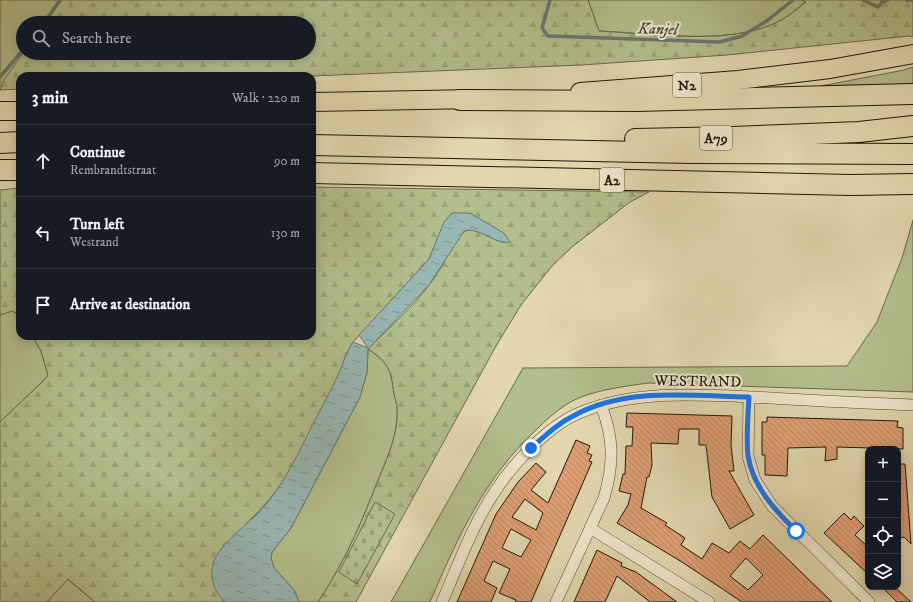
<!DOCTYPE html>
<html lang="en">
<head>
<meta charset="utf-8">
<style>
	:root { --surface:#171b24; --page:#20242c; --text:#f1f3f6; --muted:#9ea1a6; --line:#363941 }
	body { margin:0; font-family:"IM FELL DW Pica",serif; background:var(--page); color:var(--text) }
	.controls { position:absolute; right:12px; bottom:12px; display:grid; overflow:hidden; border-radius:8px; box-shadow:0 2px 10px #0003 }
	.controls button { width:36px; height:36px; display:grid; place-items:center; padding:0; border:0; border-bottom:1px solid var(--line); background:var(--surface); color:var(--text); font:20px sans-serif }
	.stop { position:absolute; width:12px; height:12px; margin:-9px; border:3px solid #1a73e8; border-radius:50%; background:#fff }
	.stop.end { background:#1a73e8; border-color:#fff; box-shadow:0 1px 4px #0008 }
	.list { margin:0; padding:0; list-style:none }
	h2 { display:flex; justify-content:space-between; align-items:center; height:52px; margin:0; padding:0 16px; font-size:17px }
	h2 small { font-size:13px; font-weight:400; color:var(--muted) }
	.list li { display:grid; grid-template-columns:26px 1fr auto; gap:12px; align-items:center; box-sizing:border-box; height:72px; padding:0 16px; border-top:1px solid var(--line) }
	.list b { display:block; font-size:15px; white-space:nowrap }
	.list p { margin:0; font-size:13px; white-space:nowrap; color:var(--muted) }
	.list em { font-size:13px; font-style:normal; color:var(--muted) }
	.icon { flex:none; width:22px; height:22px; fill:none; stroke:currentColor; stroke-width:2; stroke-linecap:round; stroke-linejoin:round }
	.map { position:relative; flex:none; width:913px; height:602px; overflow:hidden }
	.search { position:absolute; background:var(--surface); box-shadow:0 2px 10px #0003; left:16px; top:16px; width:300px; height:44px; display:flex; align-items:center; gap:10px; box-sizing:border-box; padding:0 14px; border-radius:22px; color:var(--muted); font-size:15px }
	.panel { position:absolute; background:var(--surface); box-shadow:0 2px 10px #0003; left:16px; top:72px; width:300px; height:268px; border-radius:12px }
	.map>svg:first-child { display:block }
	.green { fill:#b2be8b; stroke:#696a4a }
	.forest { fill:url(#forest-firs); stroke:#696a4a }
	.cemetery { fill:url(#cemetery-stones); stroke:#696a4a }
	.water { fill:url(#water-ripples); stroke:#68776f }
	.lines { fill:none; stroke-linecap:round; stroke-linejoin:round }
	.stream { stroke:#68776f; stroke-width:3.5 }
	.building { fill:url(#building-back-hatch); stroke:#201608; fill-rule:evenodd }
	.minor-casing { stroke:#504632; stroke-width:12 }
	.trunk-casing { stroke:#201608; stroke-width:20 }
	.motorway-casing { stroke:#201608; stroke-width:22 }
	.minor { stroke:#ece5ca; stroke-width:11 }
	.trunk { stroke:#e2d7ae; stroke-width:18 }
	.motorway { stroke:#e2d7ae; stroke-width:20 }
	.route { stroke:#1a73e8; stroke-width:5 }
	.labels { text-anchor:middle; stroke-width:4; stroke-linejoin:round; paint-order:stroke }
	.shield { fill:#ece5ca; stroke:#5d5442; stroke-width:1 }
	.shield-label { font-size:14px; font-weight:bold; fill:#201608 }
	.street-label { font-size:15px; fill:#201608; stroke:#ece5ca }
	.water-label { font-size:16px; font-style:italic; fill:#4a4e44; stroke:#ece5ca }
</style>
</head>
<body>
<div class="map">
<svg width="913" height="602" viewBox="0 0 913 602">
	<defs>
		<pattern id="forest-firs" width="22" height="20" patternUnits="userSpaceOnUse"><rect width="22" height="20" fill="#b2be8b"/><path d="M5 1l3.5 6h-7zM16 11l3.5 6h-7z" fill="#99a376"/></pattern>
		<pattern id="cemetery-stones" width="16" height="16" patternUnits="userSpaceOnUse"><rect width="16" height="16" fill="#b2be8b"/><path d="M2 7V4a2 2 0 0 1 4 0v3zM10 15v-3a2 2 0 0 1 4 0v3z" fill="#99a376"/></pattern>
		<pattern id="water-ripples" width="26" height="14" patternUnits="userSpaceOnUse"><rect width="26" height="14" fill="#98b7b4"/><path d="M2 4q2-2 4 0t4 0M15 11q2-2 4 0t4 0" fill="none" stroke="#7c9490"/></pattern>
		<pattern id="building-back-hatch" width="6" height="6" patternUnits="userSpaceOnUse"><rect width="6" height="6" fill="#dd9e73"/><path d="M-1 5l2 2M0 0l6 6M5-1l2 2" fill="none" stroke="#bd8762"/></pattern>
	</defs>
	<rect width="100%" height="100%" fill="#e2d7ae"/>
	<filter id="stains"><feTurbulence type="fractalNoise" baseFrequency=".005" numOctaves="4"/><feColorMatrix values="0 0 0 0 .2 0 0 0 0 .09 0 0 0 0 .02 0 0 0 .5 -.17"/></filter>
	<radialGradient id="worn" r=".72"><stop offset=".6" stop-color="#630" stop-opacity="0"/><stop offset="1" stop-color="#630" stop-opacity=".3"/></radialGradient>
	<path class="green" d="M0,0h62l-17,23h-22v30l-23,36z
		M588,0h214l4,1c-10,9 -20,17 -32,23 -47,21 -124,9 -175,7z
		M913,67v17l-92,2 83,-16z
		M913,220v172l-264,-9c-23,3 -46,6 -68,14 -17,7 -31,19 -44,32 -53,49 -79,108 -107,173h-39l132,-234 324,-2 30,-44 25,-64z
		M12,311l8,5v20h12l9,15 7,24 -6,7 -42,40v-107z
		M368,349c21,14 23,21 26,45 1,5 3,9 3,14 2,30 -14,58 -24,85 -15,38 -32,75 -55,109h-19l-5,-12 -20,-22 -3,-10 1,-6 19,-24 69,-131 7,-25z
		M67,579l28,23h-48z"/>
	<path class="forest" d="M62,0h526l11,31c52,3 126,14 174,-7 12,-5 23,-14 33,-22l-4,-2h111v37l-4,-1 -182,19 -145,10 -270,11h-292v13l-20,1 4,-10 19,-27h286v-30h-264z
		M312,187l337,5 -19,10 -58,45 -20,19 -31,39 -25,41 -140,256h-38c23,-34 40,-71 55,-109 10,-27 26,-55 24,-85 0,-5 -2,-9 -3,-14 -3,-24 -5,-31 -26,-45 25,-25 54,-50 72,-80 6,-10 18,-38 29,-39 11,-2 26,14 40,12l-39,-29 -36,34 -5,12 -76,83c-7,11 -10,22 -15,34 -16,35 -34,72 -55,105 -19,30 -48,50 -68,78l5,38 5,5h-130l-27,-23 -21,23h-47v-180l42,-40 6,-7 -7,-24 -9,-15h280z
		M20,188v128l-8,-5 -12,4v-125z"/>
	<path class="cemetery" d="M375,502l20,12 -38,70 -18,-12z"/>
	<path class="water" d="M452,213h18l34,20 6,9c-16,3 -31,-16 -46,-11l-35,54 -61,64 -1,23 -7,25 -69,131 -19,24 -1,6 3,10 20,22 5,12h-74c-12,-11 -16,-25 -11,-41 6,-17 33,-36 45,-49 22,-23 36,-52 50,-80 9,-19 20,-37 29,-57 5,-11 8,-22 15,-33l15,6 -9,-13 70,-76 15,-37z"/>
	<g class="lines">
		<path class="stream" d="M550,0l-8,28 6,8 172,6 22,-6 26,-16 25,-20
			M863,0l15,7 4,-5 6,-2
			M907,0h6
			M44,23l16,-23
			M0,77l23,-27"/>
	</g>
	<path class="building" d="M627,413l105,3 -1,29 3,26h-5l25,44 -24,14 -18,-32 -6,-52h-7v-16h-20l-1,15 -27,-1 1,22 -3,12h-2l-6,31 26,15 -2,2 20,13 -4,7 21,14 10,-16 17,10 11,-12 10,8 13,-14 69,67h-90l-60,-40 -65,-39 11,-18 3,-11 -12,-3 4,-17h2l1,-28h6l1,-19h-7zM746,558l17,17 -15,15 -18,-14z
		M767,417l131,4 -1,6 6,1v21l-66,-2v12l-12,2 1,-14 -38,1 -1,28 -22,-1v-20h-3v-33h5z
		M576,440l14,6 -3,7 5,2 -3,6 3,1 -61,140h-16l1,-2 -17,-7 11,-24 -17,-8 -9,20 13,7 -6,14h-34l39,-88 22,-32 18,-19 10,9 -15,18 17,13zM525,499l18,14 -7,17 -24,-13zM511,529l20,11 -10,17 -19,-9z
		M898,464h7l6,80 -7,-7 -6,2z
		M844,513l7,7 3,-4 10,10 -9,9 13,12v27l-44,-41z
		M597,550l25,13 -1,3 15,6 41,30h-27l-33,-26 -12,26h-31z
		M882,587h13l16,15h-14z"/>
	<g class="lines">
		<defs>
			<path id="minor" d="M749,397l-1,59 7,24 17,26 97,96
				M590,528l119,74
				M442,602c16,-36 30,-76 52,-109 17,-27 53,-66 83,-79 60,-26 129,-19 194,-16 47,3 95,5 142,7
				M556,602l48,-104c10,-34 10,-60 -3,-93"/>
			<path id="trunk" d="M580,92l158,-12 92,-11 83,-15
				M312,102l163,-3
				M0,111h20"/>
			<path id="motorway" d="M460,100l176,1 277,-7
				M635,139l98,-2 126,-5 54,-6
				M0,143l20,-1
				M312,145l378,8 223,1
				M0,170h20
				M312,173l539,12 62,-1"/>
		</defs>
		<use href="#minor" class="minor-casing"/>
		<use href="#trunk" class="trunk-casing"/>
		<use href="#motorway" class="motorway-casing"/>
		<use href="#minor" class="minor"/>
		<use href="#trunk" class="trunk"/>
		<use href="#motorway" class="motorway"/>
	</g>
	<g class="lines">
		<path class="route" d="M531,448c14,-12 27,-25 44,-33 52,-28 117,-19 174,-18 -1,19 -3,40 -1,59 5,31 27,54 48,75"/>
	</g>
	<g class="labels">
		<g class="shield">
			<rect x="673" y="73" width="28" height="24" rx="3"/>
			<rect x="700" y="126" width="32" height="24" rx="3"/>
			<rect x="600" y="168" width="24" height="24" rx="3"/>
		</g>
		<g class="shield-label">
			<text x="687" y="90">N2</text>
			<text x="716" y="143">A79</text>
			<text x="612" y="185">A2</text>
		</g>
		<g class="street-label">
			<text transform="translate(698 381) rotate(1)" y="5">WESTRAND</text>
		</g>
		<g class="water-label">
			<text transform="translate(658 28) rotate(2)" y="6">Kanjel</text>
		</g>
	</g>
	<rect width="100%" height="100%" filter="url(#stains)"/>
	<rect width="100%" height="100%" fill="url(#worn)"/>
</svg>
<div class="controls">
<button>+</button>
<button>−</button>
<button><svg class="icon" aria-label="locate" viewBox="0 0 24 24"><circle cx="12" cy="12" r="6"/><path d="M12 2v4M12 18v4M2 12h4M18 12h4"/></svg></button>
<button><svg class="icon" aria-label="layers" viewBox="0 0 24 24"><path d="M12 4l9 5-9 5-9-5zM3 14l9 5 9-5"/></svg></button>
</div>
<div class="stop" style="left:796px;top:531px"></div>
<div class="stop end" style="left:531px;top:448px"></div>
<div class="search"><svg class="icon" aria-label="search" viewBox="0 0 24 24"><circle cx="10" cy="10" r="6"/><path d="M15 15l6 6"/></svg>Search here</div>
<section class="panel">
<h2>3 min<small>Walk · 220 m</small></h2>
<ul class="list">
<li><svg class="icon" aria-label="ahead" viewBox="0 0 24 24"><path d="M12 20V5M6 11l6-6 6 6"/></svg><div><b>Continue</b><p>Rembrandtstraat</p></div><em>90 m</em></li>
<li><svg class="icon" aria-label="left" viewBox="0 0 24 24"><path d="M17 20v-9H6M10 6l-5 5 5 5"/></svg><div><b>Turn left</b><p>Westrand</p></div><em>130 m</em></li>
<li><svg class="icon" aria-label="arrive" viewBox="0 0 24 24"><path d="M6 21V4h12l-3 4 3 4H6"/></svg><div><b>Arrive at destination</b></div></li>
</ul>
</section>
</div>
</body>
</html>
